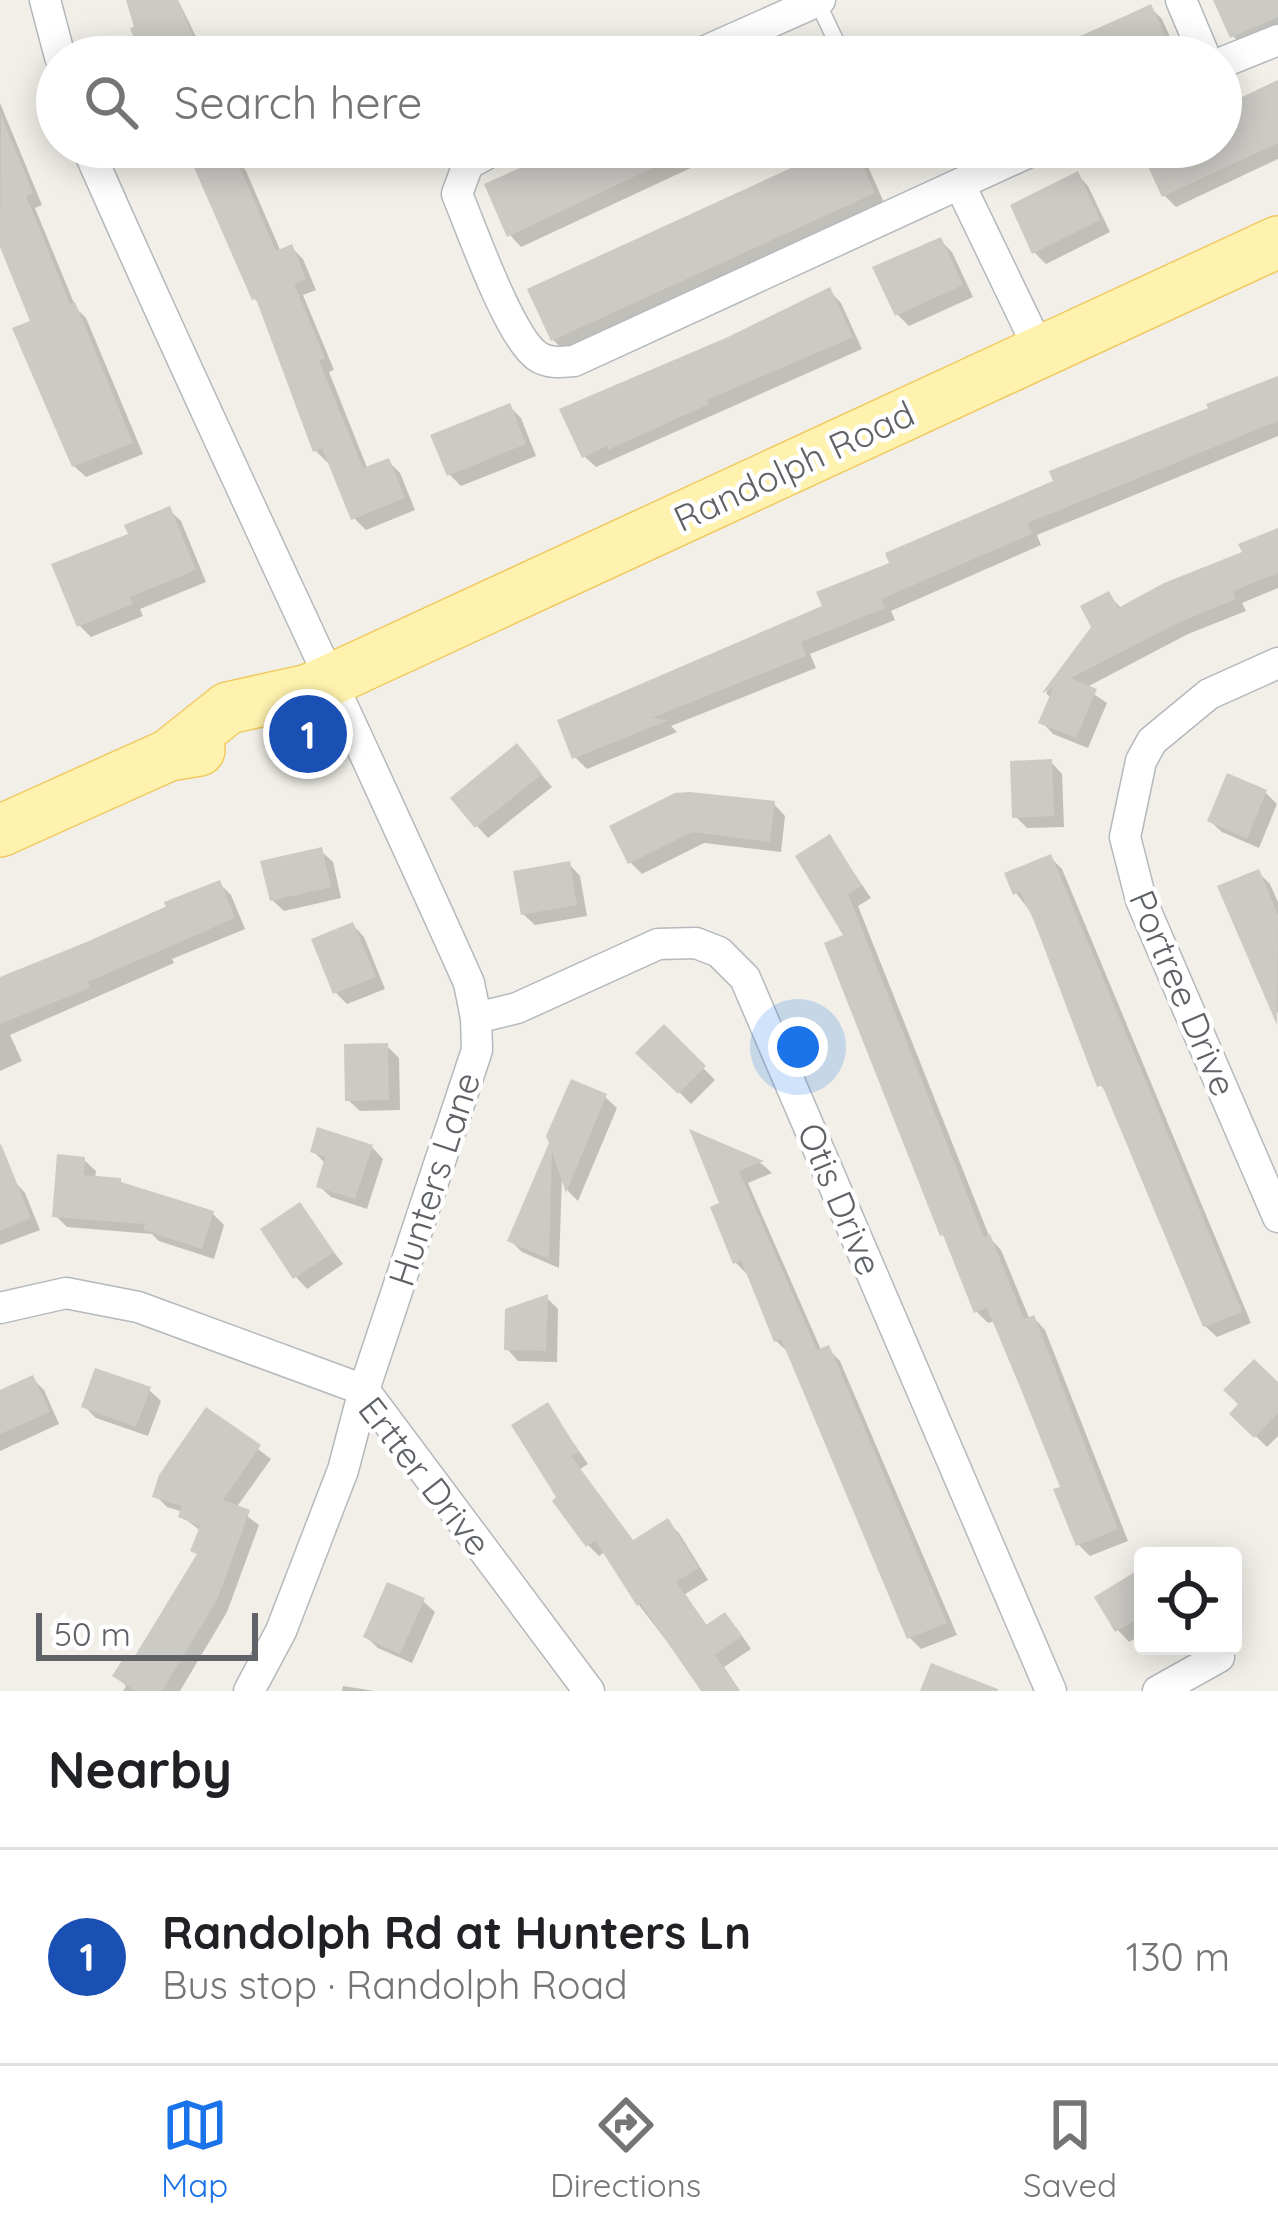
<!DOCTYPE html>
<html lang="en">
<head>
<meta charset="utf-8">
<style>
	:root { --surface:#fff; --page:#f6f6f6; --text:#202124; --muted:#757577; --line:#e0e0e0; --accent:#1a73e8 }
	body { margin:0; font-family:Quicksand,sans-serif; background:var(--page); color:var(--text) }
	.controls { position:absolute; right:36px; bottom:36px; display:grid; overflow:hidden; border-radius:12px; box-shadow:0 6px 30px #0003 }
	.controls button { width:108px; height:108px; display:grid; place-items:center; padding:0; border:0; border-bottom:3px solid var(--line); background:var(--surface); color:var(--text); font:60px sans-serif }
	.scale { position:absolute; left:36px; bottom:30px; width:222px; box-sizing:border-box; padding-left:12px; border:6px solid #5f6368; border-top:0; font-size:33px; line-height:42px; white-space:nowrap; color:#5f6368; -webkit-text-stroke:9px #fff; paint-order:stroke }
	.you { position:absolute; left:798px; top:1047px; width:42px; height:42px; margin:-30px; border:9px solid #fff; border-radius:50%; background:#1a73e8; box-shadow:0 0 0 18px #1a73e833 }
	.badge { display:grid; place-items:center; width:78px; height:78px; border-radius:50%; background:var(--accent); color:#fff; font-size:39px; font-weight:700 }
	.pin { position:absolute; translate:-50% -50%; border:6px solid #fff; box-shadow:0 3px 12px #0006 }
	.list { margin:0; padding:0; list-style:none }
	h2 { display:flex; justify-content:space-between; align-items:center; height:156px; margin:0; padding:0 48px; font-size:51px }
	h2 small { font-size:39px; font-weight:400; color:var(--muted) }
	.list li { display:grid; grid-template-columns:78px 1fr auto; gap:36px; align-items:center; box-sizing:border-box; height:216px; padding:0 48px; border-top:3px solid var(--line) }
	.list b { display:block; font-size:45px; white-space:nowrap }
	.list p { margin:0; font-size:39px; white-space:nowrap; color:var(--muted) }
	.list em { font-size:39px; font-style:normal; color:var(--muted) }
	.icon { flex:none; width:66px; height:66px; fill:none; stroke:currentColor; stroke-width:2; stroke-linecap:round; stroke-linejoin:round }
	.map { position:relative; flex:none; width:1278px; height:1691px; overflow:hidden }
	.search { position:absolute; background:var(--surface); box-shadow:0 6px 30px #0003; left:36px; right:36px; top:36px; height:132px; display:flex; align-items:center; gap:30px; box-sizing:border-box; padding:0 42px; border-radius:66px; color:var(--muted); font-size:45px }
	.sheet { height:372px; background:var(--surface) }
	nav { display:flex; justify-content:space-around; align-items:center; box-sizing:border-box; height:168px; border-top:3px solid var(--line); background:var(--surface); font-size:33px; color:var(--muted) }
	nav a { display:grid; justify-items:center; gap:6px }
	nav .on { color:var(--accent) }
	.map>svg:first-child { display:block }
	.shadow { fill:#0003 }
	.building { fill:#cccac5 }
	.lines { fill:none; stroke-linecap:round; stroke-linejoin:round }
	.service-casing { stroke:#b5b8bc; stroke-width:18 }
	.minor-casing { stroke:#b5b8bc; stroke-width:33 }
	.primary-casing { stroke:#f2c960; stroke-width:54 }
	.service { stroke:#fff; stroke-width:15 }
	.minor { stroke:#fff; stroke-width:30 }
	.primary { stroke:#fff2af; stroke-width:51 }
	.labels { text-anchor:middle; stroke-width:9; stroke-linejoin:round; paint-order:stroke }
	.street-label { font-size:36px; fill:#5f6368; stroke:#fff }
</style>
</head>
<body>
<div class="map">
<svg width="1278" height="1691" viewBox="0 0 1278 1691">
	<rect width="100%" height="100%" fill="#f1efe8"/>
	<path class="shadow" d="M129,0h49l28,57h-62z
		M1216,0h62v33l-33,15 -12,-12z
		M1150,7l12,12 17,38h-138z
		M807,37l15,20h-58z
		M1278,83v76l-102,48 -12,-12 -22,-48h79v-37z
		M0,103l42,102 -7,3 41,100 10,10 57,136 -57,23 -12,-11 -40,-144 -34,-83z
		M181,147h48l17,24 35,81 11,-4 11,11 13,31 -13,5 31,75 -5,2 39,98 20,-9 12,12 15,37 -49,20 -12,-12 -23,-58 -4,2 -12,-12 -53,-144 -7,-7 -58,-132z
		M570,147h166l-215,100 -11,-12z
		M844,147h10l9,8 22,50 -320,146 -12,-11z
		M1077,174l11,12 22,46 -64,32 -12,-12z
		M940,240l12,12 21,45 -64,29 -12,-12z
		M830,291l11,12 21,46 -266,118 -12,-11 145,-116z
		M1278,380v56l-241,99 4,10 -150,66 4,9 -85,34 6,14 -145,58 6,6 -90,37 -12,-12 318,-193z
		M509,406l12,12 15,38 -75,30 -11,-11z
		M169,510l12,11 25,61 -66,27 3,7 -52,21 -12,-12 53,-90z
		M1278,532v56l-36,15 4,8 -58,23 -103,54 22,15 -19,45 -35,-14 -11,-12 10,-23 -6,-6 48,-66 14,-33 14,15 123,-55z
		M528,759l24,28 -64,51 -11,-12z
		M1051,762l11,12 2,53 -37,1 -12,-12z
		M1266,793l11,11 -18,44 -37,-16 -12,-11z
		M774,804l11,12 -4,36 -77,-9 -62,31 -12,-12 -17,-34z
		M830,838l41,60 -13,8 132,332 11,12 29,70 4,-2 11,12 83,211 -38,15 -11,-11 -15,-57 -69,-167 -7,2 -11,-11 -120,-287 3,-1 -12,-88z
		M321,851l12,11 8,36 -57,13 -12,-11z
		M1050,857l12,12 189,454 -34,14 -12,-11 -96,-232 -9,-9 -63,-165 -21,-27z
		M569,864l11,12 7,40 -52,9 -12,-11z
		M1259,873l11,11 8,18v111l-5,-5z
		M219,883l12,12 14,34 -73,30 2,4 -164,72 12,26 -22,10v-70l20,-29z
		M353,925l11,12 21,52 -38,15 -11,-11z
		M664,1028l51,52 -24,24 -51,-51z
		M387,1046l12,12 1,52 -40,1 -12,-11z
		M605,1097l12,11 -39,93 -10,-10 -6,-16 -3,93 -37,-16 -12,-12 42,-97z
		M694,1135l68,29 10,9 -24,10 74,169 6,-3 12,12 117,274 -36,14 -11,-11 -122,-286 -12,-11 -29,-67 -12,-12 -13,-57z
		M372,1147l11,12 -16,50 -36,-12 -12,-11 7,-22 -13,-13z
		M84,1160l12,11 -1,8 25,2 6,5 87,28 11,11 -10,34 -55,-18 -7,-7 -85,-7 -12,-12z
		M14,1181l11,12 15,37 -40,15v-59z
		M299,1206l44,58 -36,25 -11,-12z
		M547,1298l11,11 -1,53 -39,-1 -11,-12z
		M32,1378l12,12 15,34 -59,27v-58z
		M1278,1386v50l-11,11 -34,-33z
		M149,1390l12,11 -13,35 -52,-18 -12,-12z
		M548,1406l40,58 -8,5 54,74 33,-21 12,11 29,47 -23,14 23,33h28l15,22 -27,18 16,24h-35l-66,-86 -33,-54 -7,5 -11,-11 -28,-47z
		M207,1411l64,48 -35,49 23,17 -32,87 -47,79h-57l3,-5 -10,-10 18,-13 65,-107 2,-25 -20,-15 2,-4 -16,-5 -11,-11z
		M1143,1571v63l-14,8 -11,-12z
		M423,1601l12,11 -23,51 -34,-15 -12,-11z
		M343,1686l32,5h-33z"/>
	<path class="building" d="M126,0h52l23,57h-60l-11,-29 4,-1z
		M1213,0h65v17l-48,21z
		M1151,4l24,53h-142l92,-41z
		M1278,80v63l-116,54 -23,-50h82v-40z
		M1,115l32,78 -7,3 44,108 5,-2 58,141 -61,24 -60,-139 18,-7 -30,-74z
		M185,147h46l45,104 16,-7 14,35 -12,5 31,74 -6,3 44,107 26,-10 16,40 -54,22 -29,-72 -9,4 -57,-153 -4,1z
		M567,147h130l-190,90 -23,-53z
		M837,147h18l20,46 -324,148 -24,-52z
		M1078,171l22,49 -68,34 -22,-49z
		M941,237l22,48 -68,31 -23,-49z
		M830,287l23,50 -146,63 2,4 -101,46 -1,-4 -25,12 -23,-49 169,-72z
		M1278,376v45l-250,102 4,11 -151,65 4,9 -84,34 5,14 -154,62 17,2 -97,39 -15,-39 265,-114 -6,-14 73,-29 -4,-10 168,-72 -4,-10 159,-63 -2,-4z
		M510,403l16,41 -79,32 -17,-41z
		M170,506l26,64 -66,27 3,7 -56,23 -26,-63 77,-30 -4,-9z
		M1278,528v45l-45,18 3,8 -60,25 -105,54 26,11 -21,49 -38,-15 15,-35 -11,5 49,-66 -11,-21 29,-15 9,17 46,-25 78,-31 -4,-8z
		M517,743l25,31 -67,54 -25,-30z
		M1052,759l2,57 -42,2 -2,-57z
		M1227,773l40,17 -20,49 -40,-18z
		M690,792l85,9 -5,41 -78,-10 -64,32 -19,-38 66,-33z
		M830,834l32,52 -14,8 136,343 6,-3 34,85 10,-4 84,214 -42,17 -23,-57 7,-2 -40,-100 -33,-79 -13,5 -31,-78 -3,1 -116,-293 19,-8 -48,-79z
		M322,847l9,40 -61,14 -10,-40z
		M1051,854l191,458 -39,15 -101,-242 -5,2 -63,-166 -14,-29 -7,3 -9,-22z
		M570,861l7,44 -56,10 -8,-44z
		M1259,869l19,46 -1,110 -60,-139z
		M220,880l15,38 -147,64 2,6 -90,36v-47l94,-38 72,-32 -2,-5z
		M353,922l23,55 -43,17 -22,-55z
		M664,1024l42,42 -28,28 -43,-41z
		M388,1043l1,57 -44,1 -1,-57z
		M571,1079l36,15 -41,99 -14,-41 -3,107 -42,-18 42,-98 -3,-7z
		M317,1127l56,18 -18,54 -39,-12 9,-30 -15,-5z
		M689,1129l75,32 -25,10 78,179 12,-5 118,278 -40,16 -126,-300 -7,3 -33,-82 -8,4 -23,-57 9,-4z
		M1,1144l30,74 -31,13v-86z
		M57,1154l28,3 -1,18 37,3v4l93,29 -12,38 -59,-19 2,-6 -93,-7z
		M300,1202l34,50 -41,27 -33,-50z
		M548,1294l-2,57 -42,-1 1,-41z
		M1254,1359l24,23v31l-24,25 -25,-24 9,-10 -15,-14z
		M95,1368l56,19 -15,40 -55,-20z
		M33,1375l17,37 -50,22v-44z
		M548,1402l31,50 -8,4 62,84 35,-22 31,50 -23,14 30,43 19,-13 17,24 -27,19 24,36h-38l-60,-87 -4,2 -42,-66 -9,7 -34,-46 4,-4 -45,-72z
		M206,1407l55,38 -38,55 27,10 -33,90 -55,91h-26l-24,-15 14,-22 7,5 64,-105 -7,-3 10,-25 -22,-9 4,-11 -30,-9 7,-22z
		M1143,1567v49l-28,16 -21,-35z
		M387,1582l38,16 -25,56 -37,-17z
		M931,1663l67,26v2h-78z"/>
	<g class="lines">
		<defs>
			<path id="service" d="M817,1l18,38"/>
			<path id="minor" d="M45,0l15,57
				M1181,0l24,57
				M692,57l128,-57
				M1221,63l57,-23
				M87,147c123,280 257,556 382,836l7,35 1,32 -113,340 -21,80 -62,161 -32,60
				M499,147l-31,17 -11,30c15,36 52,142 80,162 11,8 25,6 37,5l466,-214
				M960,185l80,166
				M1278,663l-69,31 -57,47 -11,20 -16,76 16,63 137,317
				M476,1018l41,-10 141,-64 38,-1 23,9 26,26 306,713
				M0,1308l66,-15 72,14 226,83 225,301
				M1158,1691l61,-34"/>
			<path id="primary" d="M169,755l59,-47 81,-18 969,-448
				M0,831l169,-76 30,-5"/>
		</defs>
		<use href="#service" class="service-casing"/>
		<use href="#minor" class="minor-casing"/>
		<use href="#primary" class="primary-casing"/>
		<use href="#service" class="service"/>
		<use href="#minor" class="minor"/>
		<use href="#primary" class="primary"/>
	</g>
	<g class="labels">
		<g class="street-label">
			<text transform="translate(794 466) rotate(-25)" y="13">Randolph Road</text>
			<text transform="translate(1183 993) rotate(67)" y="13">Portree Drive</text>
			<text transform="translate(434 1179) rotate(-72)" y="13">Hunters Lane</text>
			<text transform="translate(840 1199) rotate(67)" y="13">Otis Drive</text>
			<text transform="translate(425 1476) rotate(52)" y="13">Ertter Drive</text>
		</g>
	</g>
</svg>
<div class="controls">
<button><svg class="icon" aria-label="locate" viewBox="0 0 24 24"><circle cx="12" cy="12" r="6"/><path d="M12 2v4M12 18v4M2 12h4M18 12h4"/></svg></button>
</div>
<div class="scale">50 m</div>
<div class="you"></div>
<div class="pin badge" style="left:308px;top:734px;background:#1a4fb4">1</div>
<div class="search"><svg class="icon" aria-label="search" viewBox="0 0 24 24"><circle cx="10" cy="10" r="6"/><path d="M15 15l6 6"/></svg>Search here</div>
</div>
<section class="sheet">
<h2>Nearby<small></small></h2>
<ul class="list">
<li><span class="badge" style="background:#1a4fb4">1</span><div><b>Randolph Rd at Hunters Ln</b><p>Bus stop · Randolph Road</p></div><em>130 m</em></li>
</ul>
</section>
<nav>
<a class="on"><svg class="icon" aria-label="map" viewBox="0 0 24 24"><path d="M3 6l6-2 6 2 6-2v14l-6 2-6-2-6 2zM9 4v14M15 6v14"/></svg>Map</a>
<a><svg class="icon" aria-label="directions" viewBox="0 0 24 24"><path d="M12 3l9 9-9 9-9-9zM9 14v-3h6M13 9l2 2-2 2"/></svg>Directions</a>
<a><svg class="icon" aria-label="saved" viewBox="0 0 24 24"><path d="M7 4h10v16l-5-4-5 4z"/></svg>Saved</a>
</nav>
</body>
</html>
